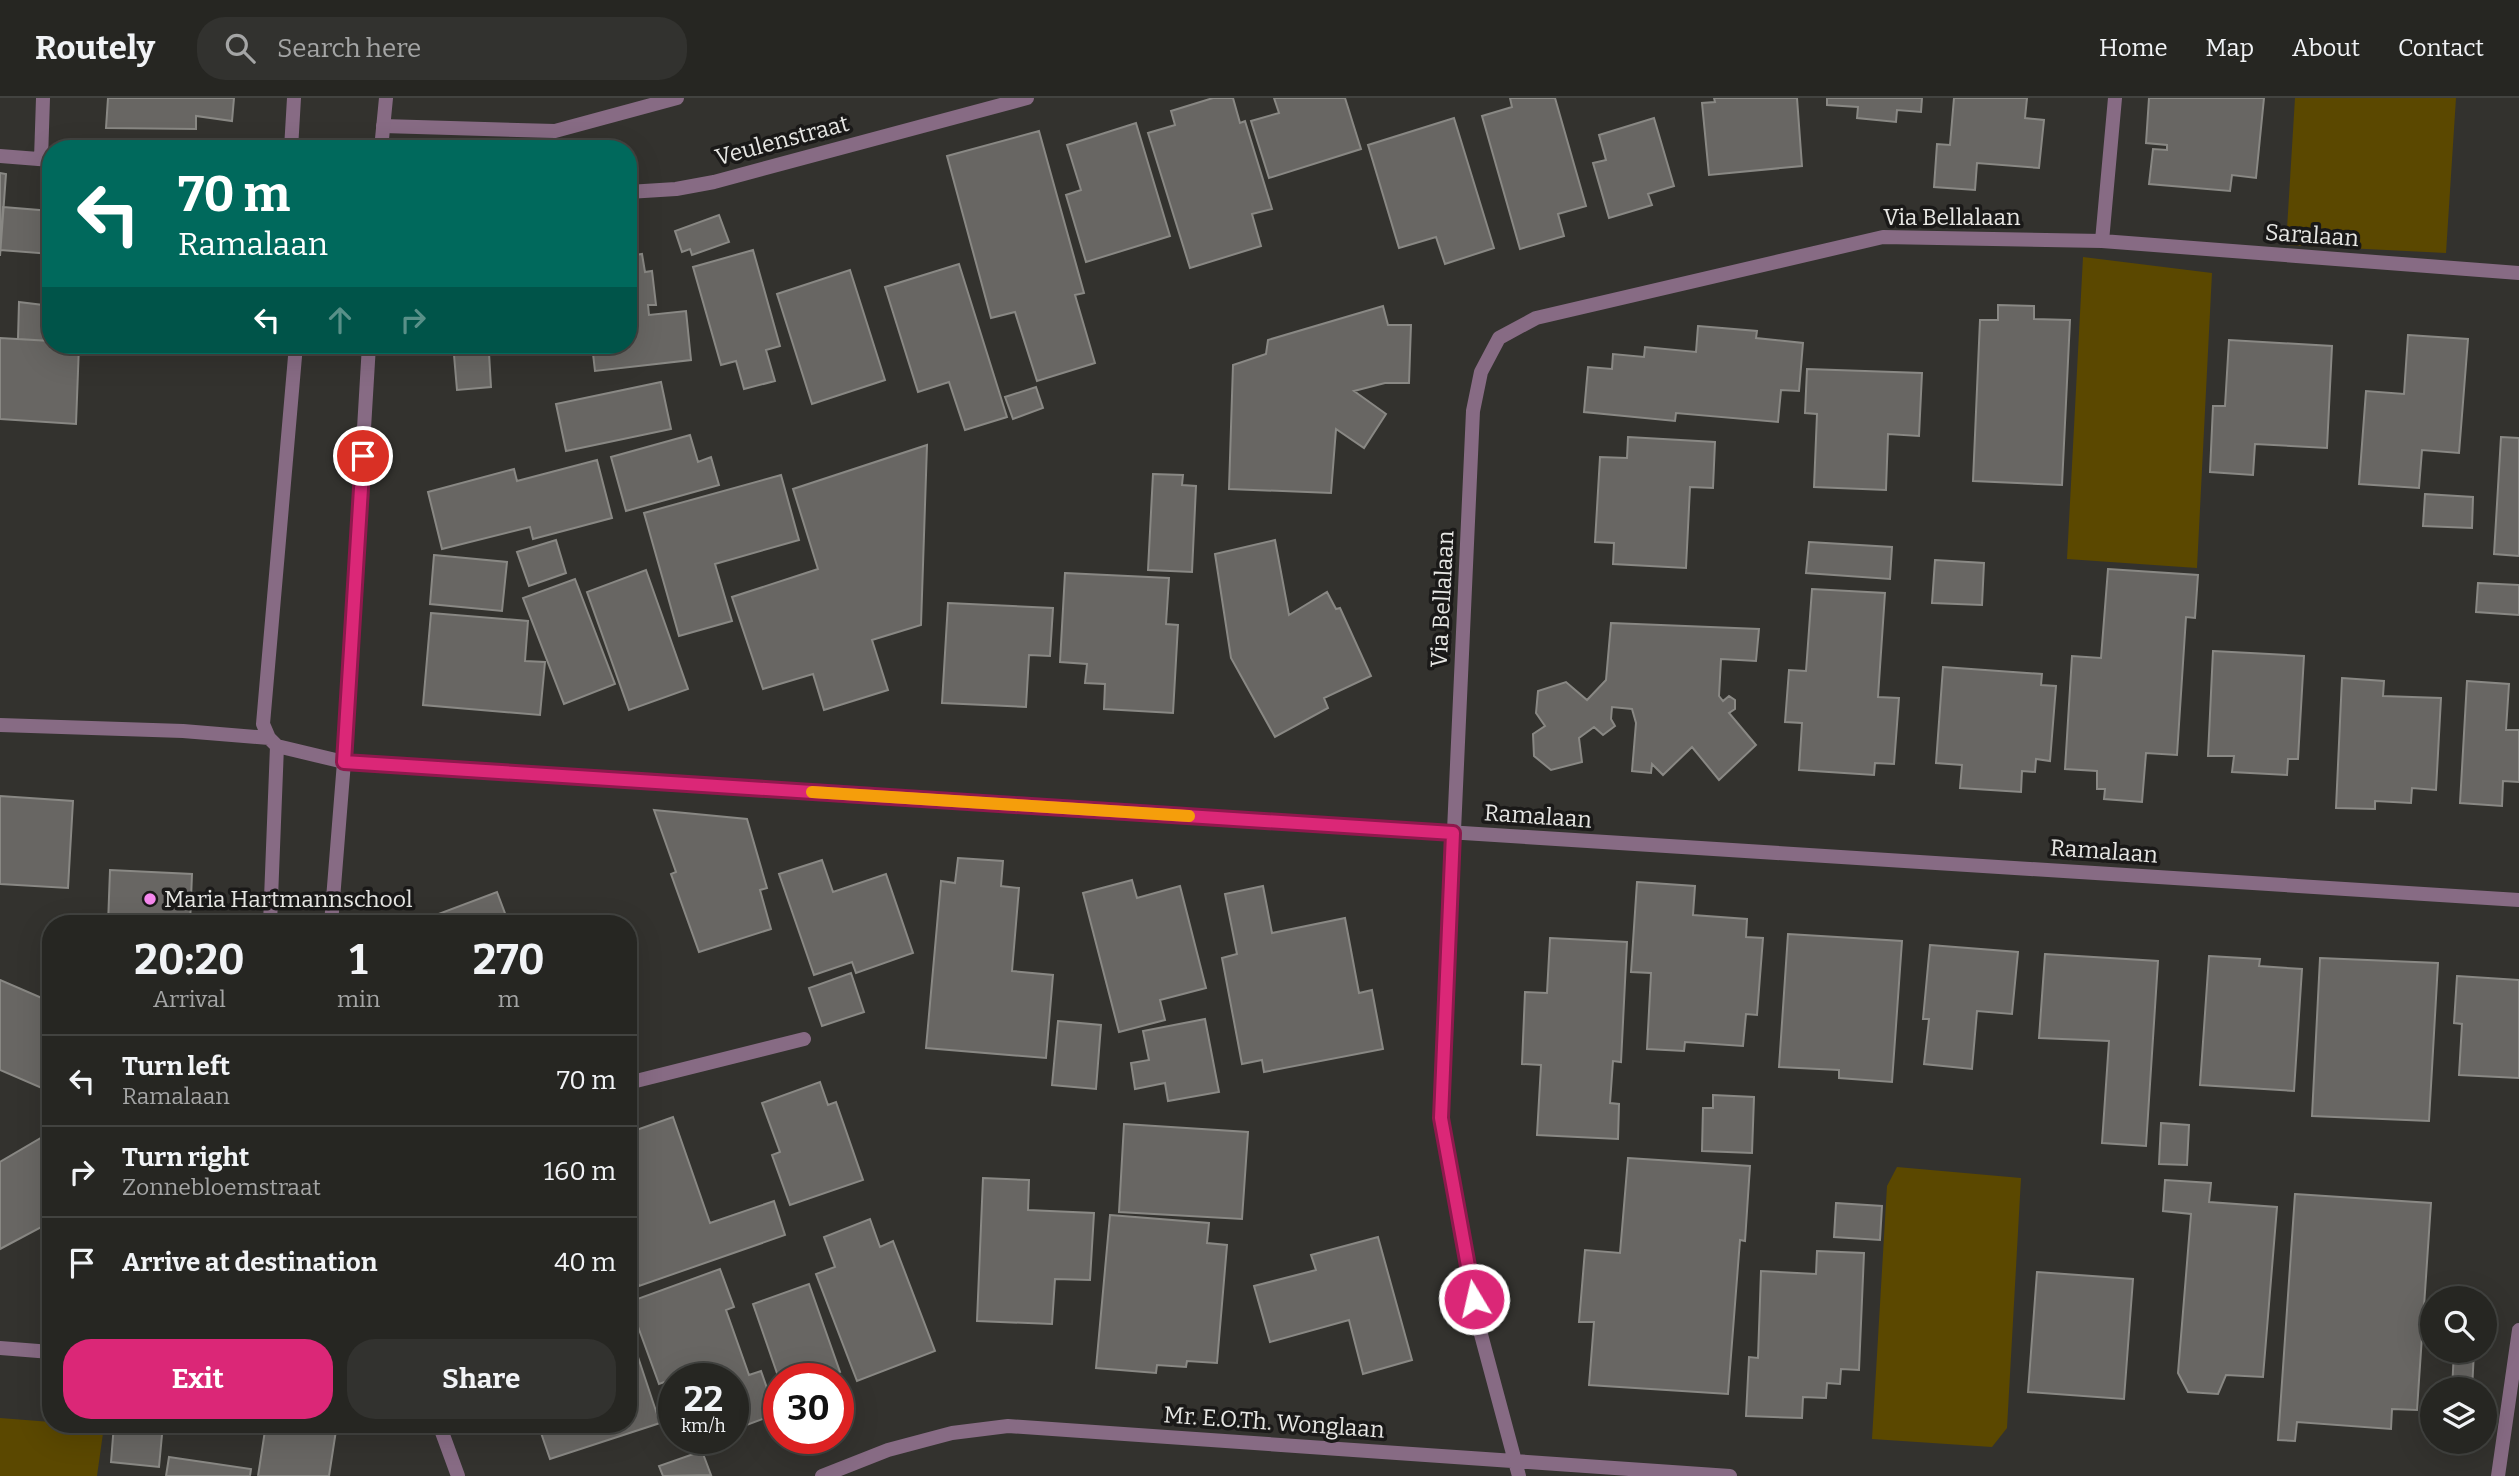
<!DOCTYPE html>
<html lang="en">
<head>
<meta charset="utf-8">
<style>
	:root { --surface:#262622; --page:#32322f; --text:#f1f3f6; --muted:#a4a5a5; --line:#424340; --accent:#db2777 }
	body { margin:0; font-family:Bitter,serif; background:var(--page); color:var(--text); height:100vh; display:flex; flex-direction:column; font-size:26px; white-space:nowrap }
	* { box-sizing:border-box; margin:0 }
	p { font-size:23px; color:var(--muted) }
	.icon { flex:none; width:38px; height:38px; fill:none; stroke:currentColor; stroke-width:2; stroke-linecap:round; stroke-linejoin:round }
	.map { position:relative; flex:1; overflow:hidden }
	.panel { position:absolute; left:42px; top:817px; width:595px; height:518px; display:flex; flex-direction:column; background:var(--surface); border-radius:28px; box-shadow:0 7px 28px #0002,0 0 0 2px var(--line) }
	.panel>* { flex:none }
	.top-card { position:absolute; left:42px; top:42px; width:595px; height:214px; border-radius:28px; box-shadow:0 7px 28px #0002,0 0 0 2px var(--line); background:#00695c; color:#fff; overflow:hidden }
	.fabs { position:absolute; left:2420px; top:1188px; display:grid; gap:14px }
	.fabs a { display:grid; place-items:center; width:77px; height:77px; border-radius:50%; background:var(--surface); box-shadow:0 7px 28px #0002,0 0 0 2px var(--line); font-size:35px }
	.speed { position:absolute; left:658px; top:1265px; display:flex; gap:14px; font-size:35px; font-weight:700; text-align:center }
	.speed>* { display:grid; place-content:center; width:91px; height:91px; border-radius:50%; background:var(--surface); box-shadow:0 7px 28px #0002,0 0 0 2px var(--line); line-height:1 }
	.speed small { font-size:18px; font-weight:400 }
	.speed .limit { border:10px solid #d22; background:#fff; color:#111 }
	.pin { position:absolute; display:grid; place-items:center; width:60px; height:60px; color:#fff; margin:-30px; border:4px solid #fff; border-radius:50%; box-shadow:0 2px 7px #0007 }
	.me { position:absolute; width:77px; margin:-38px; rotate:351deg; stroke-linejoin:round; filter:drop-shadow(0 0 5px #0008) }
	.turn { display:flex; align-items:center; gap:24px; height:147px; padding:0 21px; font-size:32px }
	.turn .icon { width:91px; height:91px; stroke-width:2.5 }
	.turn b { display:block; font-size:49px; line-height:60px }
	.lanes { display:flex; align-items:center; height:66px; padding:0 21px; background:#0003; justify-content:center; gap:35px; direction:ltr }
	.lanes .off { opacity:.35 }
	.eta { display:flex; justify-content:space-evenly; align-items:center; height:119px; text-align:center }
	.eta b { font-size:42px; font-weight:700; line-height:49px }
	.button { display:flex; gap:14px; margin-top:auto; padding:14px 21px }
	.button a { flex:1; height:80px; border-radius:28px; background:var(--accent); color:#fff; font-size:28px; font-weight:700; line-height:80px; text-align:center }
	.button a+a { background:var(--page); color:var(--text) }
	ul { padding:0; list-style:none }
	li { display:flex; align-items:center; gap:21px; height:91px; padding:0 21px; border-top:2px solid var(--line) }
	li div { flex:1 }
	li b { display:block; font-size:26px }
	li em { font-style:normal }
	header { display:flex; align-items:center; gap:42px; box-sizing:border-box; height:98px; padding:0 35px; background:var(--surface); border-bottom:2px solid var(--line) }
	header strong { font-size:33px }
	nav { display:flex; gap:38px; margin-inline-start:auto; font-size:24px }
	.search { width:490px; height:63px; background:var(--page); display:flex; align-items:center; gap:18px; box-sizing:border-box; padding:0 24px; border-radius:28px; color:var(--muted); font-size:26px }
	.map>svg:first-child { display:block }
	.green { fill:#5b4800 }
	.building { fill:#686663; stroke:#898884; stroke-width:2 }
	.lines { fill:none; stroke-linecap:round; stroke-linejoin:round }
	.service { stroke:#876b84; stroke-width:14 }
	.minor { stroke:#876b84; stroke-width:14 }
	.tertiary { stroke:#876b84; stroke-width:14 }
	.route-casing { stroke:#8e194d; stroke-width:18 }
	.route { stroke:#db2777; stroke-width:12 }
	.slow { stroke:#f59e0b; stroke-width:12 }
	.poi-dot { fill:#f689ee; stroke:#1a1918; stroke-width:2.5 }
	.labels { text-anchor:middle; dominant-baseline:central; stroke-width:7; stroke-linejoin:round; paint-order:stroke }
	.street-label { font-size:23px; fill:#e7e7e4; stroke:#1a1918 }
	.poi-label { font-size:23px; fill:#e7e7e4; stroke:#1a1918; text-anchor:start }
</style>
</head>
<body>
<header>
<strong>Routely</strong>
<div class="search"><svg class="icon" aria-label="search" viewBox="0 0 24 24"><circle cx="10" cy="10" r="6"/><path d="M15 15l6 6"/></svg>Search here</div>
<nav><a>Home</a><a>Map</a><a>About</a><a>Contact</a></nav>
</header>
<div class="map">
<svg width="2519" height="1378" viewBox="0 0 2519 1378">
	<rect width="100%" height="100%" fill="#33322e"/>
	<path class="green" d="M2295 0H2456L2446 155 2286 147Z
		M2083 159 2212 175 2197 470 2067 461Z
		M1897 1069 2021 1080 2007 1330 1992 1349 1872 1341 1887 1088Z
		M0 1320 51 1324V1326L104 1328 97 1378H0Z"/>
	<path class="building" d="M108 0H234L232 23 196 18V31L106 30Z
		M1213 0H1233L1240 25 1245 23 1272 111 1252 116 1261 148 1190 170 1148 35 1175 27 1171 13Z
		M1274 0H1345L1361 51 1269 80 1251 23 1279 15Z
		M1510 0H1555L1586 108 1558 116 1564 138 1520 151 1482 18 1512 9Z
		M1714 0H1797L1802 68 1709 77 1702 5 1715 4Z
		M1827 0H1922L1921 14 1897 12 1896 24 1857 20 1858 9 1827 7Z
		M1954 0H2027L2025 20 2044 22 2039 70 1977 65 1975 92 1934 89 1937 46 1950 47Z
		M2149 0H2264L2256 80 2232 77 2230 93 2149 86 2153 51 2167 52V47L2146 45Z
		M1454 20 1494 150 1445 166 1436 139 1399 150 1368 47Z
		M1654 20 1674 88 1648 96 1652 107 1609 120 1593 65 1606 62 1599 37Z
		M1136 25 1170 138 1086 164 1066 97 1081 92 1067 47Z
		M1039 33 1084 195 1075 197 1095 265 1037 283 1015 214 991 220 947 58Z
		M0 75 6 76 0 158Z
		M3 109 51 113V156L0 152Z
		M719 117 729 144 692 157 690 151 682 154 675 133Z
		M753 152 780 248 766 252 775 283 744 291 736 263 721 267 693 169Z
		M642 156 645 174 652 173 656 207H648L649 217 686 213 691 262 595 273 592 247H628V158Z
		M959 166 1007 319 965 332 949 284 918 294 885 189Z
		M850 172 885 282 812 306 777 196Z
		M19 204 51 208V243L18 241Z
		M1998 207 2034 208V221L2070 222 2062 387 1973 383 1980 222H1998Z
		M1383 208 1388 227H1411L1409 285H1385L1354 293 1386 316 1364 350 1336 331 1331 395 1229 391 1233 267 1266 256 1268 242Z
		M1698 228 1757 233 1756 240 1803 245 1799 293 1781 292 1778 324 1676 315 1675 323 1584 314 1588 269 1612 271 1613 256 1644 259 1645 249 1696 254Z
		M2408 237 2468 241 2459 355 2422 352 2419 390 2359 386 2366 293 2404 296Z
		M0 240 51 243V247H79L76 326 0 321Z
		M2229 242 2332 248 2327 350 2255 346 2253 377 2210 374 2213 308H2225Z
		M489 255 491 289 457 292 454 257Z
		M1807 271 1922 275 1919 338 1888 336 1886 392 1814 389 1817 316 1805 315Z
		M661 284 671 331 566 353 556 306Z
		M1036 289 1043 310 1013 321 1005 299Z
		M690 337 698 364 711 359 719 387 626 413 611 359Z
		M1628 339 1715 344 1713 390 1690 389 1686 470 1613 466 1614 445 1595 444 1600 359 1627 360Z
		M2501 339 2519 340V458L2494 456Z
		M927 347 921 527 872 542 888 592 824 612 813 576 763 591 732 499 818 471 793 391Z
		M597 362 612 420 533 441 530 429 442 451 428 394 514 371 517 383Z
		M1153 376 1183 377 1182 387 1196 388 1192 474 1148 472Z
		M781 377 799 442 715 466 732 523 679 538 644 415Z
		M2425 396 2473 399 2472 430 2423 428Z
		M556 442 566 475 529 488 517 454Z
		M1275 442 1289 517 1327 494 1336 511 1340 510 1371 578 1324 600 1328 610 1275 639 1231 560 1215 456Z
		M1809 444 1892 449 1890 481 1806 475Z
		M434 457 507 464 502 513 430 506Z
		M1935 462 1984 465 1982 507 1932 505Z
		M2108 471 2198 477 2195 520 2186 519 2177 657 2146 655 2142 704 2104 701 2105 691H2097V673L2065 671 2072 558 2101 560Z
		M646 472 688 591 629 612 587 494Z
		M1065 475 1169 480 1166 526 1178 527 1173 615 1104 611 1105 586 1085 585 1087 566 1060 564Z
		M575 481 615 586 564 606 523 500Z
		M2478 485 2519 487V517L2476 514Z
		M1812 491 1885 495 1878 599 1899 600 1894 666 1875 665 1874 677 1799 672 1802 625 1785 624 1789 572 1806 573Z
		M948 505 1053 510 1050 558 1029 557 1026 609 942 605Z
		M431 515 528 523 525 563 545 564 540 617 423 607Z
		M1611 525 1759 531 1756 563 1721 561 1719 598 1723 603 1729 598 1735 602V611L1729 615 1756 647 1719 682 1692 649 1663 677 1652 666 1651 675 1632 673 1636 625 1632 611 1612 609 1611 621 1615 628 1603 637 1594 629 1579 640 1582 664 1551 672 1534 658 1533 636 1545 628 1536 615 1538 593 1566 584 1587 602 1606 582Z
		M2213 553 2304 558 2298 661H2288L2287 677 2232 674 2234 658H2208Z
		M1943 569 2042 576 2041 587 2056 588 2050 663 2036 661 2035 674 2022 673 2021 694 1960 690 1962 667 1936 665Z
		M2342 580 2384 583 2383 598 2441 600 2436 692 2412 690 2411 705 2375 703V711L2336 710Z
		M2467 583 2509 586 2506 632H2519V684L2503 683 2502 708 2460 705Z
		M0 698 73 703 68 790 0 786Z
		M654 712 747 721 767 790 760 792 771 831 699 854 671 776 676 774Z
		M958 760 1003 763 1001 788 1019 790 1012 873 1053 877 1046 960 926 950 941 783 955 785Z
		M822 762 833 794 886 776 913 855 856 875 852 864 814 877 779 776Z
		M110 772 192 776 190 826H108Z
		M1132 782 1137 800 1180 788 1206 890 1160 902 1165 922 1119 934 1083 795Z
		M1637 784 1695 788 1693 817 1747 821 1746 839 1763 840 1757 917 1746 916 1743 948 1685 944 1684 953 1647 951 1651 875 1631 874Z
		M1263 788 1272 835 1345 820 1359 895 1372 892 1383 951 1264 974 1262 962 1242 966 1222 860 1237 856 1225 796Z
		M497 794 509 826H436L433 818Z
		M587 819 589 826H568Z
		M1788 836 1902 843 1892 984 1839 980V972L1779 969Z
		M1550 840 1627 844 1621 964 1613 963 1610 1005 1619 1006 1618 1041 1537 1037 1541 967 1522 966 1525 894 1547 895Z
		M1930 847 2018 854 2012 916 1977 913 1972 971 1924 966 1929 921H1923Z
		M2045 856 2158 863 2146 1048 2102 1045 2109 943 2039 940Z
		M2209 858 2260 861 2259 868 2302 871 2294 993 2200 987Z
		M2320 860 2438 865 2429 1023 2312 1018Z
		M851 875 864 914 822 928 809 890Z
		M2457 878 2519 882V980L2459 977 2462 926 2454 925Z
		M0 882 51 904V994L0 972Z
		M1205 921 1219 994 1168 1003 1165 985 1135 991 1131 965 1149 962 1143 933Z
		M1058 923 1101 927 1096 991 1052 987Z
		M820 984 828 1007 836 1004 863 1082 790 1107 772 1057 780 1054 762 1005Z
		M1713 997 1754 999 1752 1055 1702 1053 1703 1010H1713Z
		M673 1019 710 1125 774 1103 785 1137 639 1188 628 1158V1125L637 1122 628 1096V1035Z
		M2161 1025 2189 1027 2187 1067 2159 1066Z
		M1124 1026 1248 1034 1242 1121 1119 1114Z
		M51 1034V1124L0 1151V1064Z
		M1628 1060 1750 1068 1745 1143 1740 1142 1728 1296 1589 1287 1594 1224H1579L1585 1152 1620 1155Z
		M983 1080 1029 1082 1028 1112 1094 1115 1090 1182 1055 1181 1052 1226 977 1223Z
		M2165 1082 2211 1085 2209 1104 2277 1109 2263 1279 2226 1277 2218 1296 2188 1294 2178 1275 2191 1116 2163 1113Z
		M2295 1096 2431 1105 2417 1312 2392 1311 2391 1331 2297 1324 2295 1343 2278 1342Z
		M1836 1105 1882 1108 1880 1142 1834 1139Z
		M1110 1117 1209 1125 1207 1145 1227 1147 1217 1265 1187 1263 1186 1269 1157 1267 1156 1275 1096 1270Z
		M870 1121 880 1149 893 1143 935 1253 857 1283 816 1176 835 1169 824 1139Z
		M1378 1139 1412 1262 1363 1276 1349 1222 1270 1244 1254 1188 1316 1172 1311 1157Z
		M1817 1153 1864 1155 1859 1272 1841 1271 1840 1286 1827 1285 1826 1300 1803 1299 1802 1320 1746 1318 1749 1259 1758 1260 1761 1173 1816 1176Z
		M720 1171 734 1209 726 1212 749 1277 761 1273 776 1316 733 1332V1281H682L681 1278 659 1286 629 1204Z
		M2037 1174 2133 1181 2124 1301 2028 1294Z
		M809 1186 840 1274 821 1281H800L799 1279 779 1281 753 1206Z
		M2458 1197 2478 1198 2477 1200H2458Z
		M633 1244 660 1325 550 1361 538 1326H628V1245Z
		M2454 1253H2474L2472 1292H2452Z
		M114 1326H163L159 1369 111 1364Z
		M266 1326H337L329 1378H258Z
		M702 1353 711 1377 663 1378 659 1368Z
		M169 1359 251 1371 250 1378H166Z"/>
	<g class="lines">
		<path class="service" d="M383 28 555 33 677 0
			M291 51 294 0
			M0 58 51 62
			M41 61 43 0
			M296 247 263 626 269 640 277 648 344 664
			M0 627 183 633 269 640
			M270 826 277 648
			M2498 1378 2519 1232"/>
		<path class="minor" d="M628 94 676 91 714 84 1027 0
			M2102 143 2115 0
			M344 664 2519 802
			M628 985 804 941
			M0 1250 51 1254
			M822 1378 888 1352 952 1335 1008 1328 1730 1378
			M1519 1378 1479 1229 1441 1020 1473 313 1481 274 1499 240 1536 220 1883 139 2102 143 2519 175"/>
		<path class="tertiary" d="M381 51 386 0
			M331 826 344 664 369 247
			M439 1326 458 1378"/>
	</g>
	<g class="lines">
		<g class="route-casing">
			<path id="route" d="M363 358 344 664 1453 735 1441 1020 1474 1201"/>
		</g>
		<use href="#route" class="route"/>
		<path class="slow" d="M812 694 1189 718"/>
	</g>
	<circle class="poi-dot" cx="150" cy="801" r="7"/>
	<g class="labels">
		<g class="street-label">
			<text transform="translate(782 42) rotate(-15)">Veulenstraat</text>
			<text x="1952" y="119">Via Bellalaan</text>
			<text transform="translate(2312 137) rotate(4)">Saralaan</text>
			<text transform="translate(1442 501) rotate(-87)">Via Bellalaan</text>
			<text transform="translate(1538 718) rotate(4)">Ramalaan</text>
			<text transform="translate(2104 753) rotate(4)">Ramalaan</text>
			<text transform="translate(1274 1324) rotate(4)">Mr. E.O.Th. Wonglaan</text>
		</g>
		<g class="poi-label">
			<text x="164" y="801">Maria Hartmannschool</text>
		</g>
	</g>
</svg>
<div class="fabs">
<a><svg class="icon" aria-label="search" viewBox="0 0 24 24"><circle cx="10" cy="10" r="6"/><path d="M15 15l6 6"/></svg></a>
<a><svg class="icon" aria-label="layers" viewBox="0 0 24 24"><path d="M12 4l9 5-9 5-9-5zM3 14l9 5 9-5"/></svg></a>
</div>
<div class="speed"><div>22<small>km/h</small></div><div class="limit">30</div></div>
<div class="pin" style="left:363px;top:358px;background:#d93025"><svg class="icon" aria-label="arrive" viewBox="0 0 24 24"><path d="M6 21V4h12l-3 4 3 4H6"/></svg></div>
<svg class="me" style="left:1474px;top:1201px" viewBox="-20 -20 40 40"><circle r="17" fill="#db2777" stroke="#fff" stroke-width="3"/><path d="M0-11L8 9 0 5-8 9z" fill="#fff"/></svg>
<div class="top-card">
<div class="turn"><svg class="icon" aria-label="left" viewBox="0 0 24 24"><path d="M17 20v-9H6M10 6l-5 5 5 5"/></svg><div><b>70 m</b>Ramalaan</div></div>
<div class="lanes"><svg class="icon" aria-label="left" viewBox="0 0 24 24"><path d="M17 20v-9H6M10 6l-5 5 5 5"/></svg><svg class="icon off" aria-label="ahead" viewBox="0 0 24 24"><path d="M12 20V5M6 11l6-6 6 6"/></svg><svg class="icon off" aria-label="right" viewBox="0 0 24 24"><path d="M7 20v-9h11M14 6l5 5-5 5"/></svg></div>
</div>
<section class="panel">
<div class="eta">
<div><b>20:20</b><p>Arrival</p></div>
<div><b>1</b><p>min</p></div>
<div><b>270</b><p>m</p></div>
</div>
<ul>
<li><svg class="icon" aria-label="left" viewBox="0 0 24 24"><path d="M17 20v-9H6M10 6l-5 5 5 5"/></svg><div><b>Turn left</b><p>Ramalaan</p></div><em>70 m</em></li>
<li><svg class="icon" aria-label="right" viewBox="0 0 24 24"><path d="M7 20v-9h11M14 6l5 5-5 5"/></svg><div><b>Turn right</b><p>Zonnebloemstraat</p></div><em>160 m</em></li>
<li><svg class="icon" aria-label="arrive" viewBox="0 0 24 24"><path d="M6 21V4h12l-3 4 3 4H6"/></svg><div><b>Arrive at destination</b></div><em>40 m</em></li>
</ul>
<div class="button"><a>Exit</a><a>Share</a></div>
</section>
</div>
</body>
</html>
